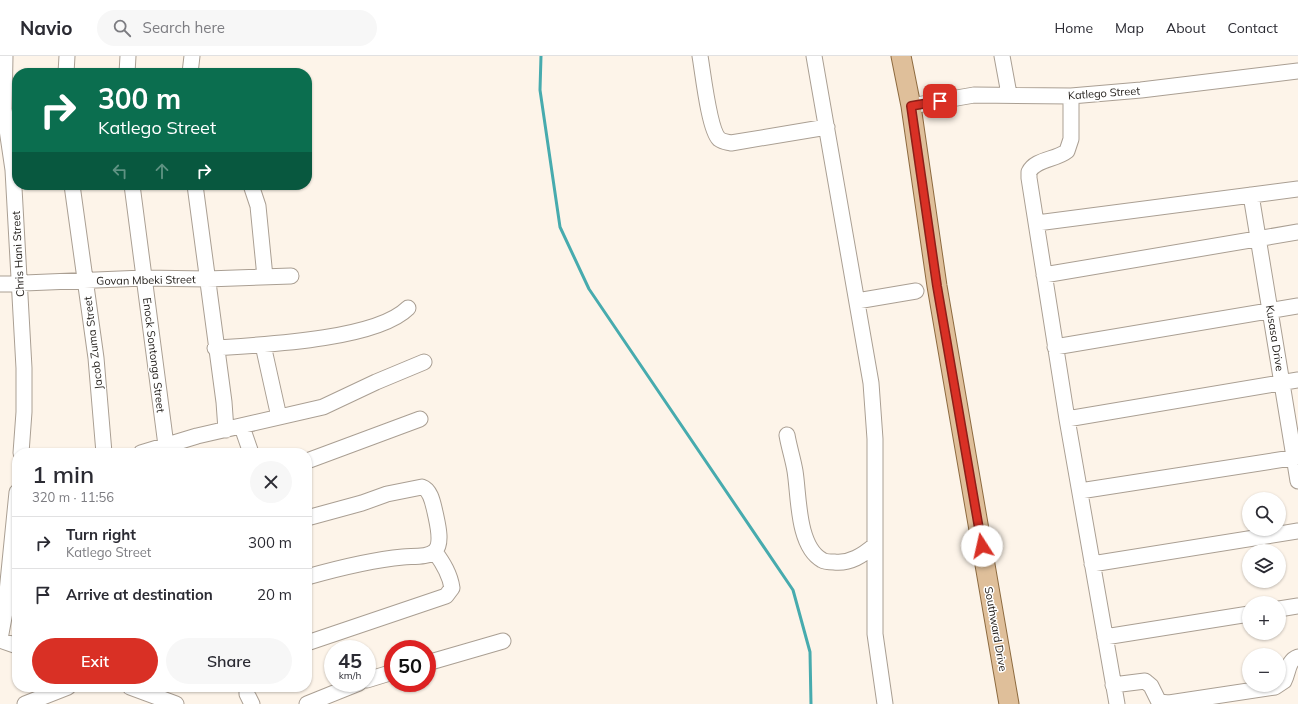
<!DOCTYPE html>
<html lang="en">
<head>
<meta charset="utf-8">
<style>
	:root { --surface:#fff; --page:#f7f7f7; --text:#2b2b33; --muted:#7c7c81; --line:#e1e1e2; --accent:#d93025 }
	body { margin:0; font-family:Mulish,sans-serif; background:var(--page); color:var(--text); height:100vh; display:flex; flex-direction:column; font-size:15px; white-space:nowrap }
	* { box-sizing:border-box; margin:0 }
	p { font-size:13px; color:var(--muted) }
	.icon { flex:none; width:22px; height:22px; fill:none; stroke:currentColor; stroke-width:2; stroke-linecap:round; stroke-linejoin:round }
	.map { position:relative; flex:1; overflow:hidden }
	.panel { position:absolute; left:12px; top:392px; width:300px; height:244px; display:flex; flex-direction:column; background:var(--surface); border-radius:16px; box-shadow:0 1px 3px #0004 }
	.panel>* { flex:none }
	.hud { position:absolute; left:12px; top:12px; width:300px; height:122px; border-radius:16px; box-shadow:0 1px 3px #0004; background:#0b6e4f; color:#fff; overflow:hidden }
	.fabs { position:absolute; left:1242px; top:436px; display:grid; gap:8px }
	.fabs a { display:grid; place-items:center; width:44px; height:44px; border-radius:50%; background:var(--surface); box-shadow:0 1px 3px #0004; font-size:20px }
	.speed { position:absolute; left:324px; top:584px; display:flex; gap:8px; font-size:20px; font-weight:700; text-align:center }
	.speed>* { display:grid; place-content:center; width:52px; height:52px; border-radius:50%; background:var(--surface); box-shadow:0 1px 3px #0004; line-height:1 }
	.speed small { font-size:10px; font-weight:400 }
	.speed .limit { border:6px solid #d22; background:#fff; color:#111 }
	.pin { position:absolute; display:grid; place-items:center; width:34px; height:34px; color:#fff; margin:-17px; border-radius:8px; box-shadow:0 2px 6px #0006 }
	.me { position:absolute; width:44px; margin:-22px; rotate:350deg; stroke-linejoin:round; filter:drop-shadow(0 0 3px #0008) }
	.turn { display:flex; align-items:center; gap:14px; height:84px; padding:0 20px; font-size:18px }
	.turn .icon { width:52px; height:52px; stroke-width:2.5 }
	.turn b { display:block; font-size:28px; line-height:34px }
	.lanes { display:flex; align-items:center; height:38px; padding:0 20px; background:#0003; justify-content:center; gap:20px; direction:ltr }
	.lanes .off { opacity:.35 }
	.round { display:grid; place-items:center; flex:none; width:42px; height:42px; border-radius:21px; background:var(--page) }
	.overview { display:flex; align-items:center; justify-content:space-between; height:68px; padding:0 20px }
	h1 { font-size:24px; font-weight:600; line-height:30px }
	.action { display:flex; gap:8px; margin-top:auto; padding:8px 20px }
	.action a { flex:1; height:46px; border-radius:24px; background:var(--accent); color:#fff; font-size:16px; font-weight:600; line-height:46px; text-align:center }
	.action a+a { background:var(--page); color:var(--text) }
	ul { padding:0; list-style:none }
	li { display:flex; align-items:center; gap:12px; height:52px; padding:0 20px; border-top:1px solid var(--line) }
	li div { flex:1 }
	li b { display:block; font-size:15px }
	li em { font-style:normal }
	header { display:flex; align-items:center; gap:24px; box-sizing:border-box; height:56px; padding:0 20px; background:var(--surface); border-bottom:1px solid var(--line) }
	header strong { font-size:19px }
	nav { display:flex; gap:22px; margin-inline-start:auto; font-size:14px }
	.search { width:280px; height:36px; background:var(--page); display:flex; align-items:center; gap:10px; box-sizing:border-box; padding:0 14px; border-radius:22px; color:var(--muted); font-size:15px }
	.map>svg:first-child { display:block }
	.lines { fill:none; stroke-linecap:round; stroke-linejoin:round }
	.stream { stroke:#47abae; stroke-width:3 }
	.minor-casing { stroke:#aa9f93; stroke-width:17 }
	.major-casing { stroke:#8d6a3f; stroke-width:21 }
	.minor { stroke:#fff; stroke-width:15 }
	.major { stroke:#dfbf9a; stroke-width:19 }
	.route-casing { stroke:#8d1f18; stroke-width:10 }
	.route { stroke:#d93025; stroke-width:7 }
	.labels { text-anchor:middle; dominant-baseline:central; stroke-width:3; stroke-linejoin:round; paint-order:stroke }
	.street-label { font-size:11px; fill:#1d1915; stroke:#fff }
</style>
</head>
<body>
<header>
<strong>Navio</strong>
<div class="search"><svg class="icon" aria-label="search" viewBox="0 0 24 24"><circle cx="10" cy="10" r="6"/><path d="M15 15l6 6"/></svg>Search here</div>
<nav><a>Home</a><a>Map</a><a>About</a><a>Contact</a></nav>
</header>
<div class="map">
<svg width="1298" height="648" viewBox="0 0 1298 648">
	<rect width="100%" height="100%" fill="#fdf4e9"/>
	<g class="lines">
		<path class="stream" d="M541 0 540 34 560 171 589 233 793 534 810 596 811 648"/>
		<g class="minor-casing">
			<path id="minor" d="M5 0 4 53 13 114 24 312V356L21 397
				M700 0C703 17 709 73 719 83 723 86 727 86 731 87L827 71
				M814 0 871 327 875 383V578L885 648
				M1002 0 1009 38
				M66 17 67 0
				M127 17 128 0
				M190 17 192 0
				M1071 40V83L1067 95C1056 104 1035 103 1029 116V122L1067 363 1117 648
				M911 50 974 39 1071 40 1141 34 1298 15
				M72 129 96 302 104 397
				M132 129 167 397
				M195 129 224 346 226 374
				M251 129 258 150 265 221
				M1251 139 1298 425
				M1037 167 1298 133
				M1044 219 1298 176
				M0 228 144 222 207 223 291 220
				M857 245 916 235
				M263 289 279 361
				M1055 291 1298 250
				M215 292C261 289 376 284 408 252
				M1067 363 1298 324
				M242 371 251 397
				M787 379C789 391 793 403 795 415 799 439 797 490 822 504 825 506 830 506 834 506 850 508 863 499 875 489
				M141 397 197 380 323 351 376 326 424 306
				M307 405 420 363
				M1080 435 1298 401
				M307 462 362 447 387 438 422 431C431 434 433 448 435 456 437 466 443 487 435 495 428 502 412 500 403 501 370 504 339 512 307 521
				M1092 508 1298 475
				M1279 553 1298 550
				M1105 581 1249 558
				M0 583 5 556 17 436
				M0 584 17 590
				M307 587 446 540 452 532C450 518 443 507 435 496
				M427 607 503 585
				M367 624 393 616
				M1113 629 1145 625 1151 630 1159 646 1169 647 1275 631 1284 625C1289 616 1287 605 1298 601
				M130 631 176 648
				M247 631V638L252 648
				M25 648 68 631
				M307 648 359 627"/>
		</g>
		<g class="major-casing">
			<path id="major" d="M901 0 911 50 937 230 1009 648"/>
		</g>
		<use href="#minor" class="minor"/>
		<use href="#major" class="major"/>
	</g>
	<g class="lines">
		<g class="route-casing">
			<path id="route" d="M940 45 911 50 937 230 982 490"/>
		</g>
		<use href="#route" class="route"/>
	</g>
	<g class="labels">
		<g class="street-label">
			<text transform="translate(1104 37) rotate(-4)">Katlego Street</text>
			<text transform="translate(18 198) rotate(-93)">Chris Hani Street</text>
			<text transform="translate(146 224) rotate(-1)">Govan Mbeki Street</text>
			<text transform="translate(1275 282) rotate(81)">Kusasa Drive</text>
			<text transform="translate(93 287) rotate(-97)">Jacob Zuma Street</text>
			<text transform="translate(154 299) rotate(83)">Enock Sontonga Street</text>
			<text transform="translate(996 573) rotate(80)">Southward Drive</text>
		</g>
	</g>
</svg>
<div class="fabs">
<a><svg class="icon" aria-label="search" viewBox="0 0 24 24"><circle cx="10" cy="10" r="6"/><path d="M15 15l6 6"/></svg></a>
<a><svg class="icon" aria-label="layers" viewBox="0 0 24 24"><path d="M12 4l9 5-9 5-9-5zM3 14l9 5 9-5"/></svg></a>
<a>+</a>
<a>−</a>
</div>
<div class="speed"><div>45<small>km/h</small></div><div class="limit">50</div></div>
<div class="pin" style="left:940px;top:45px;background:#d93025"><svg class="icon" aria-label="arrive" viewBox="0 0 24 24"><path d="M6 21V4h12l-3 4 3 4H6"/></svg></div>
<svg class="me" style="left:982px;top:490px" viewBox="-20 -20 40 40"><circle r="19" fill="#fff"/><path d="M0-13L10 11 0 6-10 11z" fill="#d93025"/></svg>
<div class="hud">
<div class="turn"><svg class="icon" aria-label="right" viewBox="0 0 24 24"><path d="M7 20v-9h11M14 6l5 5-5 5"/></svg><div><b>300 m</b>Katlego Street</div></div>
<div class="lanes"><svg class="icon off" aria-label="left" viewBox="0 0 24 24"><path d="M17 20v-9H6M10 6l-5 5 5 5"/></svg><svg class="icon off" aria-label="ahead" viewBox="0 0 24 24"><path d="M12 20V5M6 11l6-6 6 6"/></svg><svg class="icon" aria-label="right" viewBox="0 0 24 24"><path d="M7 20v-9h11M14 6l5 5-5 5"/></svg></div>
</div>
<section class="panel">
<div class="overview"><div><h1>1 min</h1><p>320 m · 11:56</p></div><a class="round"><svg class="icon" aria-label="close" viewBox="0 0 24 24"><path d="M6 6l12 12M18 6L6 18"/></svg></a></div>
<ul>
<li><svg class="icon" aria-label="right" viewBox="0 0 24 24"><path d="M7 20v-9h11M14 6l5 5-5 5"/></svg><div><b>Turn right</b><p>Katlego Street</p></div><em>300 m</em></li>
<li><svg class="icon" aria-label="arrive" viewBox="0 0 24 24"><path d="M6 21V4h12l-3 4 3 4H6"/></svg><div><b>Arrive at destination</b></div><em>20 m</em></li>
</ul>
<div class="action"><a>Exit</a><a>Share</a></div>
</section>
</div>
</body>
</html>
